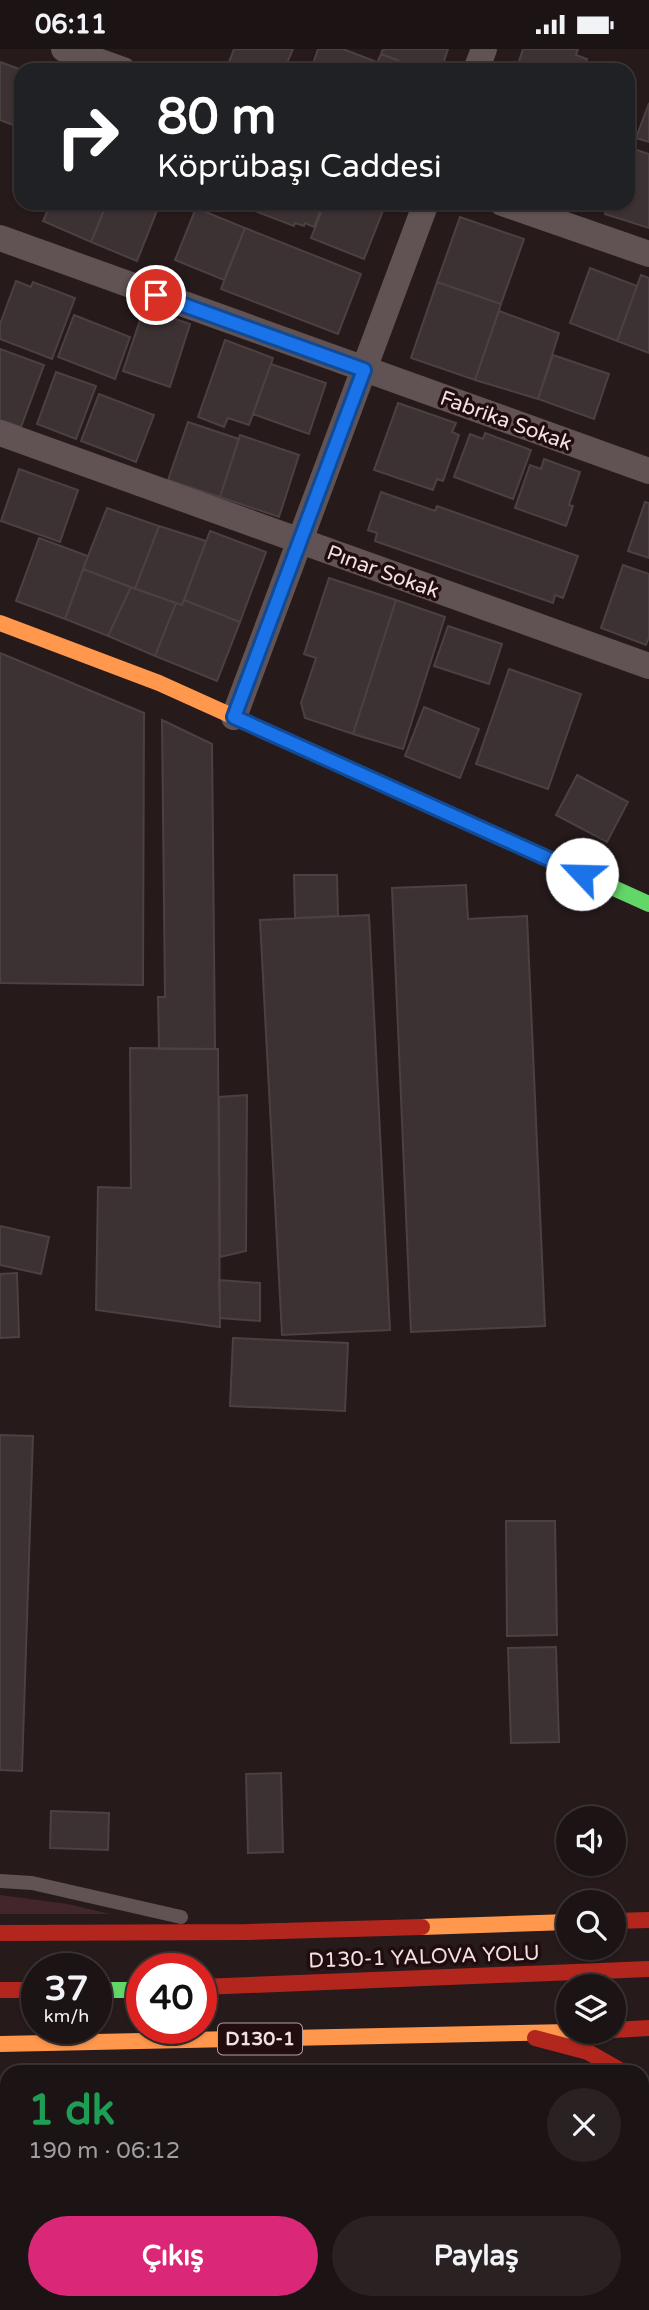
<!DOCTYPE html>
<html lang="tr">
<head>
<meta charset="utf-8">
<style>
	:root { --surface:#1c1414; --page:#292122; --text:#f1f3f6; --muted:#a09ea0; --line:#3a3334; --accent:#db2777 }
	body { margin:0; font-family:"Varela Round",sans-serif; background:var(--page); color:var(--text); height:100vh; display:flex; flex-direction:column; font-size:26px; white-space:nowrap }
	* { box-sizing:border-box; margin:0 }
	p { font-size:23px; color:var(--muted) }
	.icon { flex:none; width:38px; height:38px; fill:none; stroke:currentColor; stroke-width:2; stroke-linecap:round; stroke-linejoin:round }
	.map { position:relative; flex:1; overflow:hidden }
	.drawer { position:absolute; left:0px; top:2016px; width:649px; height:245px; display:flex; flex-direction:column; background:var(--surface); border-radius:21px 21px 0 0; box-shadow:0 2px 5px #0004,0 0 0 2px var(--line) }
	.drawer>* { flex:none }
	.banner { position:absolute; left:14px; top:14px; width:621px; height:147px; border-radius:21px; box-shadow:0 2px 5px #0004,0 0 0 2px var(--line); background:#202124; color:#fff; overflow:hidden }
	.fabs { position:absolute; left:556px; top:1757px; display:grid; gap:14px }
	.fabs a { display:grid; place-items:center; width:70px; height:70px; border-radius:50%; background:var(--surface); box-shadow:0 2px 5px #0004,0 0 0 2px var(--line); font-size:35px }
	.speed { position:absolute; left:21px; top:1904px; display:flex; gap:14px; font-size:35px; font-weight:700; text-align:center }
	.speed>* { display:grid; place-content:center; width:91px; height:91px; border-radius:50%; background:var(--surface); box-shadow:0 2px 5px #0004,0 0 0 2px var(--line); line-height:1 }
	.speed small { font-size:18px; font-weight:400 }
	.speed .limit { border:10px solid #d22; background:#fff; color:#111 }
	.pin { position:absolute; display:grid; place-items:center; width:60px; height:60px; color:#fff; margin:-30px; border:4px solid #fff; border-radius:50%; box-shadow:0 2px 7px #0007 }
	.me { position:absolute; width:77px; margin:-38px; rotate:294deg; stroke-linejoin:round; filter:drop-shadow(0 0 5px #0008) }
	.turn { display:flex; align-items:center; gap:24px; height:147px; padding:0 28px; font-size:32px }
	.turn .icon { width:91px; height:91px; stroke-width:2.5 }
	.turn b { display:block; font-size:49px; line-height:60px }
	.round { display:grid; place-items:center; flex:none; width:74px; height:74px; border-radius:37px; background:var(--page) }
	.summary { display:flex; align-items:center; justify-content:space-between; height:119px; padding:0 28px }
	h1 { font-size:42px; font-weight:700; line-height:52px; color:#1e9e55 }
	.cta { display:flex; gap:14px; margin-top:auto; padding:14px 28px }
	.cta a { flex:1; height:80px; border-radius:42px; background:var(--accent); color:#fff; font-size:28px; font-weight:700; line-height:80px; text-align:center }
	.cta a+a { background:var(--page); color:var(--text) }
	.status { display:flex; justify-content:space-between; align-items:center; height:49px; padding:0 35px; background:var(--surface); direction:ltr }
	.status svg { height:19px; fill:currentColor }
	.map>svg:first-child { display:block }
	.green { fill:#422629 }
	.building { fill:#3d3233; stroke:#4c4142; stroke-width:2 }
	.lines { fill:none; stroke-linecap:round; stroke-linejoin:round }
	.lane { stroke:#615253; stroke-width:14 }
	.street { stroke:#615253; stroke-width:26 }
	.fast { stroke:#63d668; stroke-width:16 }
	.slow { stroke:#ff974d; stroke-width:16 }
	.jam { stroke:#b3261e; stroke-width:16 }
	.route-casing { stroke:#114b97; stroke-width:18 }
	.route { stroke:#1a73e8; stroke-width:12 }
	.labels { text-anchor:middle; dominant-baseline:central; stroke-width:7; stroke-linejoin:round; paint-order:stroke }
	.shield { fill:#210c0e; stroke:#b3a1a2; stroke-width:2 }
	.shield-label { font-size:19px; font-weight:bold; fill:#f2e1e2 }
	.street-label { font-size:21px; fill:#f2e1e2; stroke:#210c0e }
</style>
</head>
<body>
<div class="status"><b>06:11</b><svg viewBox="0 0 49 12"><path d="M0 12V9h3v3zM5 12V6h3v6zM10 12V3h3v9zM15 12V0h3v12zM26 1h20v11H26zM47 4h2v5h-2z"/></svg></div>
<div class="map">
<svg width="649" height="2261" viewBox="0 0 649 2261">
	<rect width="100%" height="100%" fill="#261a1b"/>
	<path class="green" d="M0 1846 68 1855 110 1865H0Z
		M642 2078 649 2087V2206L642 2208Z"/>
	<path class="building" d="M234 0H293L284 21H226Z
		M318 0H343L377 13 374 21H311Z
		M383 0H448L441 21H423L381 5Z
		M523 0H578L576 6 587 10 583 21H516Z
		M381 5 423 21H374Z
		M0 13 22 21 21 79 0 71Z
		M649 54V93L636 89Z
		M628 98 649 105V179L605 165 608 154H628Z
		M51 154H107L91 193 43 172Z
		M107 154H160L137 212 91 193Z
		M255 154H323L314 178 305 174 304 177 295 174 294 177 252 161Z
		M325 154H386L364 210 311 189Z
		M196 159 245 179 224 231 175 211Z
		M460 168 524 190 501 255 437 233Z
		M245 179 361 225 338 285 221 240Z
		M590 219 637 237 617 292 570 274Z
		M641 226 649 229V304L617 292Z
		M16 232 31 238 33 233 75 249 52 310 0 290V275Z
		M437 233 501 255 475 331 411 309Z
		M144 259 190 275 170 338 123 322Z
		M499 262 559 284 538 350 475 331Z
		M74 266 130 288 115 330 58 308Z
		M225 291 273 309 249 376 228 369 224 378 198 368Z
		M0 300 44 316 21 378 0 371Z
		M553 306 609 325 594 370 538 350Z
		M271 315 326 334 309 385 253 365Z
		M56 323 96 337 76 390 37 375Z
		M99 345 154 366 136 413 81 392Z
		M398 354 456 374 452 383 459 386 443 432 437 430 433 441 374 421Z
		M188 373 239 390 220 448 168 431Z
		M485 384 531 401 513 450 454 428 470 385 483 390Z
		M240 386 299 406 279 468 220 448Z
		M544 410 580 423 569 456 573 457 566 477 515 459 530 416 541 420Z
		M19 420 78 441 60 493 1 472Z
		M381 443 435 462 437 457 578 507 563 549 555 546 553 554 375 492 377 484 368 481Z
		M645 453 649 454V509L628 502Z
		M107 459 159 477 135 540 83 520Z
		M159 477 206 492 182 556 135 540Z
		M210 482 266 503 240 573 184 551Z
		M39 489 88 507 65 570 16 552Z
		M623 516 649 525V588L646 596 601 579Z
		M83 520 131 538 108 587 65 570Z
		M329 529 396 551 353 685 305 669 301 654 316 609 304 605Z
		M131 538 176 554 155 607 108 587Z
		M184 551 240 573 217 632 155 607 176 554 182 556Z
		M396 551 445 568 403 700 353 685Z
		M448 577 502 595 489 635 434 617Z
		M0 604 144 664 143 936 0 934Z
		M509 620 581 645 548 740 476 715Z
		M424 658 479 680 460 729 405 707Z
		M162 671 212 695 215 1000H159L158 948H165Z
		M577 726 628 753 607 793 556 766Z
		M294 826H337L338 867 295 869Z
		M466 836 468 870 527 867 545 1277 411 1283 392 839Z
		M369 866 390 1281 282 1286 260 871Z
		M130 999 218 1000 220 1278 96 1261 98 1138 131 1139Z
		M247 1046 246 1202 220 1208 219 1048Z
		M0 1177 49 1188 41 1225 0 1216Z
		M17 1224 19 1288 0 1289V1225Z
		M219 1231 260 1234V1272L220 1269Z
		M233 1289 348 1294 345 1362 230 1357Z
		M0 1386 33 1387 22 1722 0 1721Z
		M506 1472H555L557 1586 507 1587Z
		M556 1598 559 1693 511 1694 508 1599Z
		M281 1724 283 1803 248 1804 246 1725Z
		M51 1762 109 1764 108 1801 50 1799Z
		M0 2130H7V2254H71V2261H0Z
		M71 2254H147V2261H71Z
		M147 2254H224V2261H147Z
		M224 2254H435L436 2261H224Z
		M435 2254H526L529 2261H436Z"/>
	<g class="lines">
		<path class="lane" d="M0 1832 32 1834 181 1868"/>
		<path class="street" d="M64 0 123 21
			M476 21 484 0
			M502 154 649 205
			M0 189 649 422
			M0 384 649 617
			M234 668 426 154
			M571 2254 573 2261"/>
		<path class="fast" d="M483 780 649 855
			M96 1941H142
			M0 2054 7 2053"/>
		<path class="slow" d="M0 574 159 634 483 780
			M422 1878 569 1873
			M0 1995 569 1983
			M642 2042 649 2050"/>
		<path class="jam" d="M614 1872 649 1871
			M0 1884 247 1883 422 1878
			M201 1938 649 1920
			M0 1941H37
			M614 1981 649 1979
			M535 1989 588 2003 623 2023
			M642 2236H649"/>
	</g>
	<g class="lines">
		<g class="route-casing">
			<path id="route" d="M156 246 364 321 234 668 582 825"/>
		</g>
		<use href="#route" class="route"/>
	</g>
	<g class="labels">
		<rect class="shield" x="218" y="1974.5" width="84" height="31" rx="5"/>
		<g class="shield-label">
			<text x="260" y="1990">D130-1</text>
		</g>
		<g class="street-label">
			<text transform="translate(506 372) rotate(20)">Fabrika Sokak</text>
			<text transform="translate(383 523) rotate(20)">Pınar Sokak</text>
			<text transform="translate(424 1908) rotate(-2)">D130-1 YALOVA YOLU</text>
		</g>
	</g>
</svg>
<div class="fabs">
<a><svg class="icon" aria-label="sound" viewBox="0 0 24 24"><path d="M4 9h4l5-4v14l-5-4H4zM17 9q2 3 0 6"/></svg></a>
<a><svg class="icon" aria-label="search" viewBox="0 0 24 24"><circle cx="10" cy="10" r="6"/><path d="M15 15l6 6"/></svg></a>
<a><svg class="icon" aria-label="layers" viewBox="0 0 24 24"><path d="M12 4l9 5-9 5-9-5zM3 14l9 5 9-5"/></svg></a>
</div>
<div class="speed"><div>37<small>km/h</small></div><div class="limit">40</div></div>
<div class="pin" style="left:156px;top:246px;background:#d93025"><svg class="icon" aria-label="arrive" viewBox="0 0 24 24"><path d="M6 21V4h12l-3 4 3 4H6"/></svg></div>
<svg class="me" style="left:582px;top:825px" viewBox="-20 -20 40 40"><circle r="19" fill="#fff"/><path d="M0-13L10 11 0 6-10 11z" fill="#1a73e8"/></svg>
<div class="banner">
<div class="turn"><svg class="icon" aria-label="right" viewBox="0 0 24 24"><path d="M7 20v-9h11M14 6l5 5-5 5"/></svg><div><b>80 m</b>Köprübaşı Caddesi</div></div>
</div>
<section class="drawer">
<div class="summary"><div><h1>1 dk</h1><p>190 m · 06:12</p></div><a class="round"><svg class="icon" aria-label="close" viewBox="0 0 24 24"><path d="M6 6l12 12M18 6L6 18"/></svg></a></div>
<div class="cta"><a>Çıkış</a><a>Paylaş</a></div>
</section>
</div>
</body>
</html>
